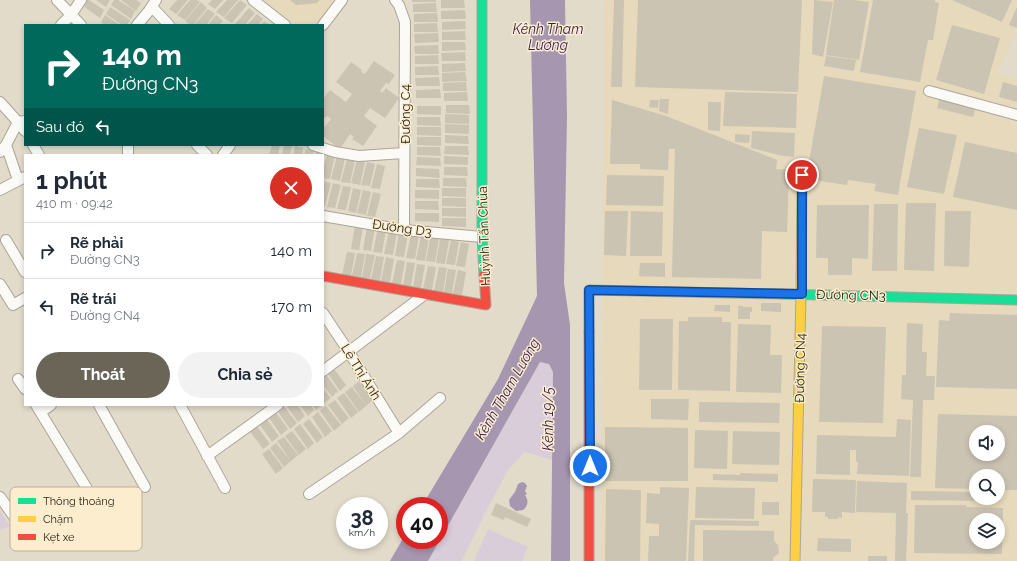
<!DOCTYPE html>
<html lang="vi">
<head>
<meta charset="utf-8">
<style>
	:root { --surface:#fff; --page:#f2f2f3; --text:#1f2937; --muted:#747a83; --line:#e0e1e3; --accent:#6b6558 }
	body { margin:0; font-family:Raleway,sans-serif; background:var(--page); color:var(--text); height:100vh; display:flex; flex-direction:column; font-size:15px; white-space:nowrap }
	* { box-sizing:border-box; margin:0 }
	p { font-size:13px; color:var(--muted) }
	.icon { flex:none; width:22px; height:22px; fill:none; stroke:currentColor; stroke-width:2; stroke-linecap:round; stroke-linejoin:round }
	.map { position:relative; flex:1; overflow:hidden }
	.details { position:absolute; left:24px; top:154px; width:300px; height:252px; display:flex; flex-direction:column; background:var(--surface); border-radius:0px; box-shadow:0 2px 6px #0003 }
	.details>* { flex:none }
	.banner { position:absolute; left:24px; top:24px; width:300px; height:122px; border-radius:0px; box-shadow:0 2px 6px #0003; background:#00695c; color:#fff; overflow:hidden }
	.fabs { position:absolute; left:969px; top:425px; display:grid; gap:8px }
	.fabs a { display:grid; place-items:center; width:36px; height:36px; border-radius:50%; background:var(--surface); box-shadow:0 2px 6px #0003; font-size:20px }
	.speed { position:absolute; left:336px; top:497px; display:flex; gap:8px; font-size:20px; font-weight:700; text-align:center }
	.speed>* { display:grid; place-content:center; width:52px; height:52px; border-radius:50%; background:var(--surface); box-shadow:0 2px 6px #0003; line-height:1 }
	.speed small { font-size:10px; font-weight:400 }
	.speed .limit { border:6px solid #d22; background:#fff; color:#111 }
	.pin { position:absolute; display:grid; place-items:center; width:34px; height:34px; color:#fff; margin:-17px; border:2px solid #fff; border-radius:50%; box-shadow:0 1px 4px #0007 }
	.me { position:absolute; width:44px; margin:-22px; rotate:0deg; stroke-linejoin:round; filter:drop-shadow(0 0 3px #0008) }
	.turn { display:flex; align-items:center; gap:14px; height:84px; padding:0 12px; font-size:18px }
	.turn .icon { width:52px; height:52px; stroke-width:2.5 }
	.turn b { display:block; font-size:28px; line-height:34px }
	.then { display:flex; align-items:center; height:38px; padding:0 12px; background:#0003; gap:8px; font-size:15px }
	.round { display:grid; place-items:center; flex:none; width:42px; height:42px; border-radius:21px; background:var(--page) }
	.head { display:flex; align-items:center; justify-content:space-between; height:68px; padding:0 12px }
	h1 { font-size:24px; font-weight:700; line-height:30px }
	.cta { display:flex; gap:8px; margin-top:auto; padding:8px 12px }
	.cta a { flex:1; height:46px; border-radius:24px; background:var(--accent); color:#fff; font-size:16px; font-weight:700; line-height:46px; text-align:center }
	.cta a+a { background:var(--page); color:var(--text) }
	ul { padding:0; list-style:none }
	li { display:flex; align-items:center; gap:12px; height:56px; padding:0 12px; border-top:1px solid var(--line) }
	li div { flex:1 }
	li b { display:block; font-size:15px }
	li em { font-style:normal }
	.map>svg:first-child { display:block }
	.built { fill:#e6d9bc; fill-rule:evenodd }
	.green { fill:#d9cdda }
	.water { fill:#a696b0 }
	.building { fill:#cbc4b3; fill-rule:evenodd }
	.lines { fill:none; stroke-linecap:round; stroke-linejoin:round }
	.street-casing { stroke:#aba598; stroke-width:12 }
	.fast-casing { stroke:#aba598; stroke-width:11 }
	.slow-casing { stroke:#aba598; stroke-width:11 }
	.jam-casing { stroke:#aba598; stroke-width:11 }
	.street { stroke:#fbfaf7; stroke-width:10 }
	.fast { stroke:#16e098; stroke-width:9 }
	.slow { stroke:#ffcf43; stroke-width:9 }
	.jam { stroke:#f24e42; stroke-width:9 }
	.route-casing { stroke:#114b97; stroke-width:10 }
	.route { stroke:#1a73e8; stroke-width:7 }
	.labels { text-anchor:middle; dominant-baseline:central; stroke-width:3; stroke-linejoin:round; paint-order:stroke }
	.street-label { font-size:13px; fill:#2b261a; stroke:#fbedcd }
	.water-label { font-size:14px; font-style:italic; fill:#361b52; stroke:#fbedcd }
	.key { fill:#fbedcd; stroke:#bdb197; stroke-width:1 }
	.key-label { font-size:11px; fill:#2b261a }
</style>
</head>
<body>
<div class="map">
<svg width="1017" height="561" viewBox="0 0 1017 561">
	<rect width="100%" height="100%" fill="#e2dbca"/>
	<path class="built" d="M264 0H336L317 25H297Z
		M604 0H1017V30L997 73 1017 80V561H601ZM976 432H998V454H976ZM976 476H998V498H976ZM976 520H998V542H976Z"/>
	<path class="green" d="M540 362 549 364 553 372 552 460 525 452 508 470 485 513 462 561H428Z
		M0 510 10 527 0 529Z
		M488 529 528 547 522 561H474Z"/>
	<path class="water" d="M530 0H565L567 116 564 283 570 325V561H551L553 372 549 364 540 362 428 561H390L405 535V540H439V506H422L498 379 537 296Z
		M522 482 525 483 527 486 525 491 527 494 525 495C529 501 528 506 523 510L516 511 510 506 509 500 515 492 518 484Z"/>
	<path class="building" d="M82 0H89L104 10 100 18 80 4Z
		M96 0H110L106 7Z
		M114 0H118L135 11 131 19 111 5Z
		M121 0H136L141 3 136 11Z
		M177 0H188L176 14 169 9Z
		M190 0H197L200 2 185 20 177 15Z
		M212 0H223L215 9 208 4Z
		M227 0H238L224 17 216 12Z
		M240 0 247 5 232 23 224 18Z
		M290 0H320L317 3 296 5Z
		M412 0H436V2H412Z
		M441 0H464L465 8H441Z
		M614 0H624L622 87H611Z
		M638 0H802L798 92 635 87Z
		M814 0 833 2 823 57 812 54Z
		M834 0H854L869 2 859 60 826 55Z
		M873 0H935V2L939 3 933 40H928L920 82 860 72Z
		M952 0H1012L1002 22Z
		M201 2 207 8 193 25H191L185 21Z
		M436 3 437 12H413V4Z
		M110 7 130 20 127 25H122L106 14Z
		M1017 7V28L1009 25Z
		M249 8 255 13 245 25H234Z
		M208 9 215 14 206 25H194Z
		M465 10 466 19H441V11Z
		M437 13 438 22H414V14Z
		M257 14 263 19 258 25H247Z
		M105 15 120 25H104L101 22Z
		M216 15 223 21 219 25H208Z
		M264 21 270 25H261Z
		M465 21 466 29 442 30V22Z
		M437 23 438 32H414V24Z
		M952 25 1000 38 984 94 936 80Z
		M465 31 466 40H442V32Z
		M438 33 439 42 415 43 414 34Z
		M442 42H465L466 50 442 51Z
		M438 45 439 54H415L414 46Z
		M465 52 466 61H442L441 53Z
		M438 55 439 64H415V56Z
		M826 56 856 60 854 71 824 66Z
		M374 61 395 75 389 84 386 83 380 91 382 93 386 88 399 98 385 118 370 108 364 116 377 126 363 146 352 139 354 137 350 134 340 149 323 136V129L331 119 327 116 325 118 323 116V99L330 90 346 102 352 94 336 82 351 62 362 70 361 72 365 74Z
		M465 63 466 71 442 72V64Z
		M438 66 439 75H415V67Z
		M465 72 467 81 442 82V73Z
		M824 76 916 91 898 195 874 191 876 184 848 180 847 185 806 179Z
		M439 77 440 86H416L415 78Z
		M466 82 467 91H443V83Z
		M1003 82 1017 86V102L999 97Z
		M440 89 441 98H416V90Z
		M467 92 468 101H444V93Z
		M725 92 797 94 796 128 723 126Z
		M940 97 976 106 973 117 937 108Z
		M660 99H669L668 114 659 111Z
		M612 100 666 116 777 160 776 169 789 170 787 232 762 231 761 279 672 277 675 149H669L668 170 640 169V164H610Z
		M650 100H659L658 108 649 107Z
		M708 102H721L720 131 708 130Z
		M446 105H469L470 114 446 113Z
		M417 106H441V115L417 114Z
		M445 114 469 115V124L445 123Z
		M417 117H440L441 126 417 125Z
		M445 124 469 125V134L445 133Z
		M417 127H441V136L417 135Z
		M919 128 957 135 944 194 907 187Z
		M752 131 795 133 794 157 783 156 751 148Z
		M735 134 750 135 749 143 735 142Z
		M445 135 468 136 469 144 445 143Z
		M417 137H441V146L417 145Z
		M965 142 1017 153V210L953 197Z
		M272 145H280L278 155H269Z
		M284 145 292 146 290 155H282Z
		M295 146 303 148 302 155H293Z
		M445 146H468L469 155 444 154Z
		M417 147H440L441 156 417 155Z
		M306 149 314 151 313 155H304Z
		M316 151 324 153V155H315Z
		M327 154 335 155 330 179 323 178V170Z
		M337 156 345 158 340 181 331 179Z
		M444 156 468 157V165L444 164Z
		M417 157 440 158 441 166 416 165Z
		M347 158 355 160 350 183 341 182Z
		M357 160 365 162 360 185 351 183Z
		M367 162 375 164 370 186 361 185Z
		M377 164 385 166 380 189 371 188Z
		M444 167H467L468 176 444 175Z
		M416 168 439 169 440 178 416 176Z
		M607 175 664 176 663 206 606 205Z
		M443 178H466L467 187 443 186Z
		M416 179H439L440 188 416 187Z
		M323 181 331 183 325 206H323Z
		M333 183 341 185 335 208 327 207Z
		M343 186 351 187 346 210 337 209Z
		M353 188 361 190 356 213 348 211Z
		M442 188H466V197L442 196Z
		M363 190 371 192 366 215 357 213Z
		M415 190H439V199L415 198Z
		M373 192 381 194 375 217 367 216Z
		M442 198H466V207L442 206Z
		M415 201H438L439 210 415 209Z
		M906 203H936L934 271 904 270Z
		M874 204H898L897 271H872Z
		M817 205H869L868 259 852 258V275H828V258H816Z
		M442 208H466V217L442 216Z
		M605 211H628L626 256 604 255Z
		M631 211 663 212 662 256H630Z
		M945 211H971L969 267 944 266Z
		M415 213H439V222L415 221Z
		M442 218H466V227L442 226Z
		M355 225 363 227 359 250 351 249Z
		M367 227 375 228 371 251 363 250Z
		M378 228 386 230 382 253 373 252Z
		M389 231 397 232 393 255 384 254Z
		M399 232 408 234 404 257 395 256Z
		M411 234 419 236 415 259 406 258Z
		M421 236 429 237 425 261 416 260Z
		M430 238 439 239 435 262 426 261Z
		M440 239 449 240 445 264 436 263Z
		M451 240 459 242 455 265 446 264Z
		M461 242 469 244 465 267 456 266Z
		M347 252 355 253 351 276 342 275Z
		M357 253 365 254 361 277 352 276Z
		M366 254 375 255 370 278H362Z
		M376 256 384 257 380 280 371 279Z
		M386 257 394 259 390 282 381 281Z
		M397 260 405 261 401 284H392Z
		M407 262 415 263 411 286H403Z
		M640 263H665V277L639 276Z
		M417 264 425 265 421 288 413 287Z
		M428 266 436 267 432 290 423 289Z
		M439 267 447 268 443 292 434 291Z
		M448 269 456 270 452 293 444 292Z
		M458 270 466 272 462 295 453 294Z
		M761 303H781V312L761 311Z
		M715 305H730V312L714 311Z
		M738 306H743V307H752V312H750V319H738Z
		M950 313 1017 315V389L936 387 939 320 949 321Z
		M688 317H722V322H731L730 391 678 390 679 321H688Z
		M640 319H673L672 390H639Z
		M907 323 923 324 922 352H927L926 376H935L934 400H923L921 477H910L913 400 901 399 902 375H906Z
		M738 324 771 325 770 355H782L781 393 736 392Z
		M822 326 886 327 883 423 819 422Z
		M332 366 346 385 340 391 326 371Z
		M324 372 338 391 332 397 323 385V374Z
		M359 381 373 400 366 406 353 386Z
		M352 387 366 406 359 412 345 392Z
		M323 388 331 398 324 403 323 402Z
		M344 393 358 412 351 418 337 398Z
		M651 399H689L688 420 651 419Z
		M335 400 349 418 342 424 328 405Z
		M699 402 780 403 779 423 699 422Z
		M282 405H283L297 423 290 429 276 409Z
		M286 405H297L305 416 298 422Z
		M300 405H311L314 410 308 416Z
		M313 405H321L316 410Z
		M326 406 341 425 334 431 320 411Z
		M274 410 288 429 281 435 267 415Z
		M318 412 332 431 325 437 312 417Z
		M938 414 1017 416V490H998V476H976V489L935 488ZM976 432H998V454H976Z
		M265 417 279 436 272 442 258 422Z
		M309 419 323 437 317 443 303 424Z
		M897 419 911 420 909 476 857 474 858 462H856V450H850V475L816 474 817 435 896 437Z
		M300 424 314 443 308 449 294 429Z
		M256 425 270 444 263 449 249 430Z
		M605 427 688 428V481H605Z
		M695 430 728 431 727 469 694 468Z
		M292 431 306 449 299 455 285 436Z
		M733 431 780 432 779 465 732 464Z
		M284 437 298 455 291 461 277 441Z
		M276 443 291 461 284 467 270 448Z
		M269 449 283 468 276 474 262 454Z
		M740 473 778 474V482L713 480V474L740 475Z
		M813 479 856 480 855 513 842 512V518L838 517V519H828V517H825V512H812Z
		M857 481 907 483 906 513H908L906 561H895L896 513 856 512Z
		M660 487 689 488 686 561H648L649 536H659V524L646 523 647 493 660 494Z
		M696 487 755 488 754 519 695 518Z
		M606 489 641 490 640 561H605Z
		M911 491 976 492V498H992V501L911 500Z
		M762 502H779V515H762Z
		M496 503 531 519 527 527 505 517 504 520 491 515Z
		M915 505H966V507L1003 508 1002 554 914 553ZM976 520H998V542H976Z
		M690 520 759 521V526L695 525 694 561H688Z
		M703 530 774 531V541L778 545 779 553 773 558V561H703Z
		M818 538 851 539V552L817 551Z
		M868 556H887V561H868Z"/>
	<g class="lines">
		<g class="street-casing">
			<path id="street" d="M57 0 81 25
				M253 0 285 25
				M395 0 399 5 405 22 404 230
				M152 7 169 25
				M61 25 71 15 81 0
				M137 25 148 12 156 0
				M323 25 342 0
				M929 91 1017 115
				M0 102 18 122 25 131
				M6 145 18 180
				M33 145 39 155
				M128 145V155
				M197 145 207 155
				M313 145 335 152 359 156 404 153
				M0 152 6 145 18 122 25 121
				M223 155 230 145
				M0 190 25 177
				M323 216 404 230 482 237
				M6 240 25 272
				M0 284 13 305 25 298
				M323 313 349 352 399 433
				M323 371 424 295
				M18 379 25 389
				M36 405 97 505
				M99 405 145 487
				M180 405 225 488
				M41 412 51 405
				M207 456 278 405
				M309 494 399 433 440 398
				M0 497 20 525"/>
		</g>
		<g class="fast-casing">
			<path id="fast" d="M482 0V237L484 275
				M781 294 1017 300"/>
		</g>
		<g class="slow-casing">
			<path id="slow" d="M589 332V290L781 294
				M795 561 801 294 802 175"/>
		</g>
		<g class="jam-casing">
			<path id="jam" d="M323 276 486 305 484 275
				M589 332V561"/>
		</g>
		<use href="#street" class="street"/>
		<use href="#fast" class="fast"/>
		<use href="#slow" class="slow"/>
		<use href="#jam" class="jam"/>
	</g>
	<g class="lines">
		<g class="route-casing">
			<path id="route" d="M590 466 589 290 802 294V175"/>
		</g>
		<use href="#route" class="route"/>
	</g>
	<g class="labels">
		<g class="street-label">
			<text transform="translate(405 114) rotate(-90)">Đường C4</text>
			<text transform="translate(402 228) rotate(8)">Đường D3</text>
			<text transform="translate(484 236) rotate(-92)">Huỳnh Tấn Chùa</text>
			<text transform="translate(851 295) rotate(1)">Đường CN3</text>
			<text transform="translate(800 368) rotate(-89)">Đường CN4</text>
			<text transform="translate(361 372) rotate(58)">Lê Thị Ánh</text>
		</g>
		<g class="water-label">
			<text x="548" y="29">Kênh Tham<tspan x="548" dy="16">Lương</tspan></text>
			<text transform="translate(507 389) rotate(-60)">Kênh Tham Lương</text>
			<text transform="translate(548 419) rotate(-90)">Kênh 19/5</text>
		</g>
	</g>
	<rect x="10" y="487" width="132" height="64" rx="6" class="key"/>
	<rect x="18" y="498" width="18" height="6" fill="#16e098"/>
	<rect x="18" y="516" width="18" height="6" fill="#ffcf43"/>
	<rect x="18" y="534" width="18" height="6" fill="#f24e42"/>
	<g class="key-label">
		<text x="43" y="505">Thông thoáng</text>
		<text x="43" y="523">Chậm</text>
		<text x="43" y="541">Kẹt xe</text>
	</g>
</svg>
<div class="fabs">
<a><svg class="icon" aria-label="sound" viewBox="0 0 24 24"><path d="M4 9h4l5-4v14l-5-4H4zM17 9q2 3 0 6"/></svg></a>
<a><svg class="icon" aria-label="search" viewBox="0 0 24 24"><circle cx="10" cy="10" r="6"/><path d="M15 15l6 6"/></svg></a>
<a><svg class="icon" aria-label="layers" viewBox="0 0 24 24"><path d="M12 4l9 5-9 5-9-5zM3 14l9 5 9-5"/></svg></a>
</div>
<div class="speed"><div>38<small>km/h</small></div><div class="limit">40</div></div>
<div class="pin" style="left:802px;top:175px;background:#d93025"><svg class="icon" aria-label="arrive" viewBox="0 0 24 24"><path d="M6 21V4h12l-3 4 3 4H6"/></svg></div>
<svg class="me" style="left:590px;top:466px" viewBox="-20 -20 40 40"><circle r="17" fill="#1a73e8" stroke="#fff" stroke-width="3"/><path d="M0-11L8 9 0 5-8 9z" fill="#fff"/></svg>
<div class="banner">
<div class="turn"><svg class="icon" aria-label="right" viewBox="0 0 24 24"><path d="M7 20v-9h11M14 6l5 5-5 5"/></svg><div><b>140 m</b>Đường CN3</div></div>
<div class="then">Sau đó<svg class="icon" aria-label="left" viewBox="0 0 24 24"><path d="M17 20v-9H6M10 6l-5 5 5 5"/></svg></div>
</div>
<section class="details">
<div class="head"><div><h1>1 phút</h1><p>410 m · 09:42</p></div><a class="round" style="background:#d93025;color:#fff"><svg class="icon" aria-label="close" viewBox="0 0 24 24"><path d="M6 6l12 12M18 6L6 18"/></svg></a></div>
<ul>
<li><svg class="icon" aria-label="right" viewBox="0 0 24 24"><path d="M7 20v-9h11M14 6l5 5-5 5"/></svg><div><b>Rẽ phải</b><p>Đường CN3</p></div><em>140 m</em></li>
<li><svg class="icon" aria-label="left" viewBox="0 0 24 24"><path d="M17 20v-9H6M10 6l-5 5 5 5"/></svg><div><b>Rẽ trái</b><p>Đường CN4</p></div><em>170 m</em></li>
</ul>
<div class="cta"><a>Thoát</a><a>Chia sẻ</a></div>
</section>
</div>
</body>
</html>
